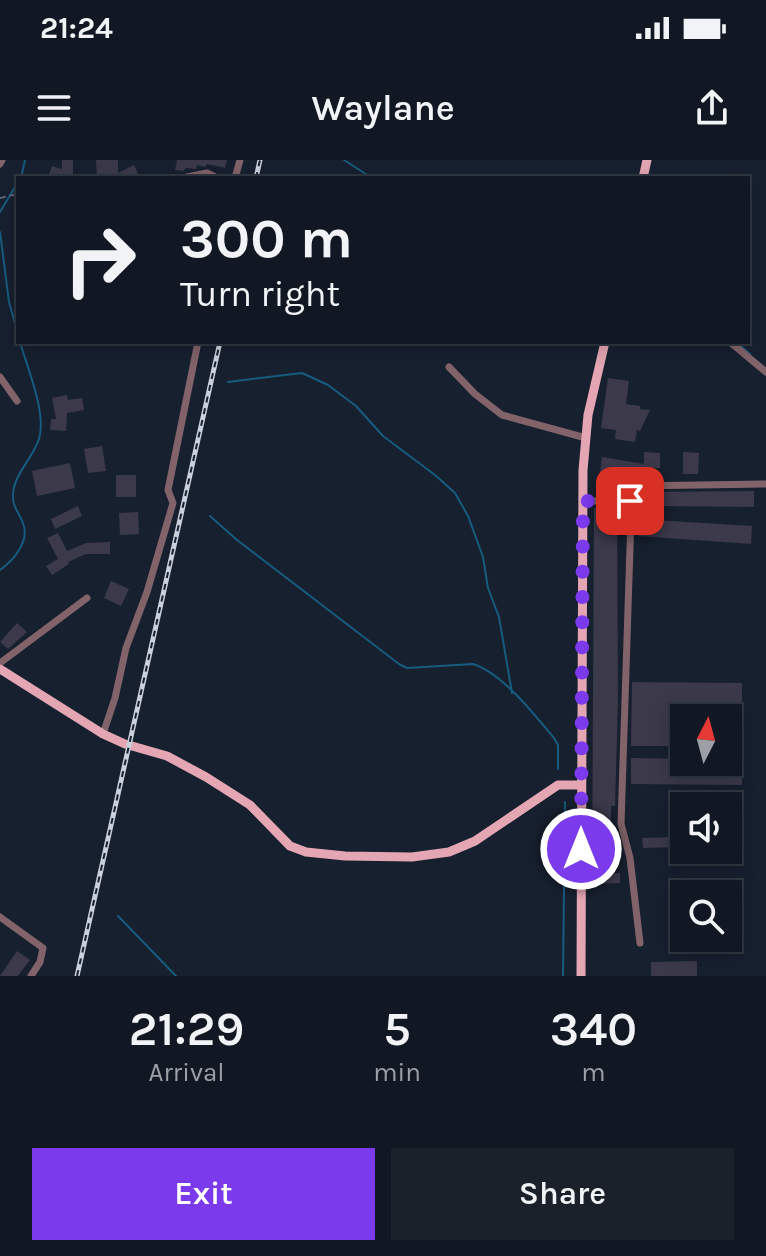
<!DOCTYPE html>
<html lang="en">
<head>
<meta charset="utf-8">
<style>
	:root { --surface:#111823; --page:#1a212b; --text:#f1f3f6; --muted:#9ca0a6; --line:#303741; --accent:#7c3aed }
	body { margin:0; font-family:Karla,sans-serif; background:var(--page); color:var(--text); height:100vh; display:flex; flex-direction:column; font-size:30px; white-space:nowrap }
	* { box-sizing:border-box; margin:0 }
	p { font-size:26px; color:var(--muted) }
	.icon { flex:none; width:44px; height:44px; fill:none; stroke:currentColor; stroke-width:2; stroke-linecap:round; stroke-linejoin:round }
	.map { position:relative; height:816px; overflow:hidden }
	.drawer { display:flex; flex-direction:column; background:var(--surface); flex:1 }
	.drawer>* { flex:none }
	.guide { position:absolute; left:16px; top:16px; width:734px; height:168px; border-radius:0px; box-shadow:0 4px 20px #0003,0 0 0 2px var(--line); background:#111823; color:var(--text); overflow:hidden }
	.needle { width:52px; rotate:6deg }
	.controls { position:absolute; left:670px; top:544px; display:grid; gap:16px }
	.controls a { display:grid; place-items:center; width:72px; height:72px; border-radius:0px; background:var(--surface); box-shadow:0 4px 20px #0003,0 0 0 2px var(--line); font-size:40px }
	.pin { position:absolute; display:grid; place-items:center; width:68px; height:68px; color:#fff; margin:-34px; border-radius:16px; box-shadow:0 4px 12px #0006 }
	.me { position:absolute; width:88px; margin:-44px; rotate:0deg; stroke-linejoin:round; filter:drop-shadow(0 0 6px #0008) }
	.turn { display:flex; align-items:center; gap:28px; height:168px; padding:0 32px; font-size:36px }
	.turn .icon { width:104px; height:104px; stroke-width:2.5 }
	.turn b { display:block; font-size:56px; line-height:68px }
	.eta { display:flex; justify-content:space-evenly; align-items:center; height:136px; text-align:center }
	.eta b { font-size:48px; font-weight:600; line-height:56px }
	.action { display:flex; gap:16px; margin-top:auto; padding:16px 32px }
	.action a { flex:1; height:92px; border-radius:0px; background:var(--accent); color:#fff; font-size:32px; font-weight:600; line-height:92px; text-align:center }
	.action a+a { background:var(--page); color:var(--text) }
	.status { display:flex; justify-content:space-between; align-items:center; height:56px; padding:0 40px; background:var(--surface); direction:ltr }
	.status svg { height:22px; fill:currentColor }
	header { display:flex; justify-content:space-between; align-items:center; height:104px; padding:0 32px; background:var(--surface); font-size:36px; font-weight:600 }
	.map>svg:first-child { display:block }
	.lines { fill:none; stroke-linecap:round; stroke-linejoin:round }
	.stream { stroke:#175b7f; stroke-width:2 }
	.building { fill:#3c394b }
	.path { stroke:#5d6572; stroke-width:2; stroke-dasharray:6 4; stroke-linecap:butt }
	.minor { stroke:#816369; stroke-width:7 }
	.major { stroke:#e4a6b3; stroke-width:9 }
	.rail-casing { stroke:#cbd1dc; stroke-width:5 }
	.rail { stroke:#17202f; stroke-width:2; stroke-dasharray:6; stroke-linecap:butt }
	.route { stroke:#7c3aed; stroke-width:14; stroke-dasharray:0 25.2 }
</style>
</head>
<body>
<div class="status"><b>21:24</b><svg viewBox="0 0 49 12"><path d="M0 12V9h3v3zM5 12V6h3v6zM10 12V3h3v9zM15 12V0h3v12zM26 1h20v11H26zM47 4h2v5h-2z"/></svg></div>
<header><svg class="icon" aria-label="menu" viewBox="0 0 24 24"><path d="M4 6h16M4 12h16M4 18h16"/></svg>Waylane<svg class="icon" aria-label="share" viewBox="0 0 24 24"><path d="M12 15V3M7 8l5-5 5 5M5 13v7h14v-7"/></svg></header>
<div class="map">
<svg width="766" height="816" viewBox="0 0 766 816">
	<rect width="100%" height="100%" fill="#17202f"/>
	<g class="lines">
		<path class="stream" d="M344 0 372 18
			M21 18 25 0
			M0 52 18 22
			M0 72 9 142 18 174
			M736 182 750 194
			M228 222 302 213 328 225 356 246 383 276 435 315 455 333 468 356 483 397 488 428 499 457 512 533
			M210 356 237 380 399 504 407 508 473 504C502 513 534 554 554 578L558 585V609
			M0 410C14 400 30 381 23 363 19 353 12 346 13 334 14 314 33 298 39 279 47 254 27 207 20 182
			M118 756 176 816
			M563 816 565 642"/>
	</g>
	<path class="building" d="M62 0H73V18H48L52 6 62 9Z
		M96 0H118V13L134 5 140 18H97Z
		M177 0H227L225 8 207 4 205 7 197 5 196 9 186 8 183 11 175 10Z
		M608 218 629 221 626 244 640 246V249L650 250 640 271 637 270 635 282 615 279 616 270 601 268Z
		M67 235 68 240 82 238 84 250 67 253 66 271 50 270 51 259H56L52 238Z
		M102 286 106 311 88 313 84 289Z
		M644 292 660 293V308H633L632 318 600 313 602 297 644 304Z
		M683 292 699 293 698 314H683Z
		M70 303 75 328 37 336 32 311Z
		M116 315H136V337H116Z
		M754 331V347L662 346V343H639V332Z
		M78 346 82 356 55 369 51 359Z
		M594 348H617L618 541 615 646H611V678H618L620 685 619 699H610V714L620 713V723L592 724Z
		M138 352 139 374 120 375 119 353Z
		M639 359 752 366 751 384 638 376Z
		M58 373 67 391 86 383 110 382V394H86L68 402 69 404 52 415 46 406 58 399 47 378Z
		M111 421 129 429 121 446 104 438Z
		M17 463 27 472 8 489 0 482Z
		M632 522 742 523V549H686L684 586H631Z
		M728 560H742V587H728Z
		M631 598 684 599V602H728V599H742V625L631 624Z
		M677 677V687L643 688 642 678Z
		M17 791 30 800 18 816H0Z
		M697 801V816H651V802Z"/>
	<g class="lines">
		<path class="path" d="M0 38 18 34"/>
		<path class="minor" d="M0 4 2 0
			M182 18 207 13 217 18
			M235 18 240 0
			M730 182 766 212
			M449 207 475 234 502 255 586 278
			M0 217 17 241
			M583 341H630
			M0 503 87 438
			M103 574 115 538 126 488 147 432 173 343 168 330 198 182
			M0 757 43 788 40 802 31 816
			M640 783 630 698 621 664 632 326 766 324"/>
		<path class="major" d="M643 18 647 0
			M0 509 103 574 125 584 167 596 206 617 250 645 290 686 306 692 345 696 412 697 449 692 475 681 558 625H581
			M581 816 583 310 588 255 605 182"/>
		<g class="rail-casing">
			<path id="rail" d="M256 18 260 0
				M77 816 220 182"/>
		</g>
		<use href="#rail" class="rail"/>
	</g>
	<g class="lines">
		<path class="route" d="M581 689 583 341H630"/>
	</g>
</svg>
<div class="controls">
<a><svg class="needle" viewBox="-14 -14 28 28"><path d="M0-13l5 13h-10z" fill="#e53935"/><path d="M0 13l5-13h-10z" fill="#9ca0a6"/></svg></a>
<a><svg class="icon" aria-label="sound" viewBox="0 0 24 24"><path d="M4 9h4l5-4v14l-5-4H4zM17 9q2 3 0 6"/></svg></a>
<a><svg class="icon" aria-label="search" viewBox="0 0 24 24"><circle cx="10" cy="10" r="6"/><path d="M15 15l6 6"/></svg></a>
</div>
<div class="pin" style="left:630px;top:341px;background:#d93025"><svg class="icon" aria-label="arrive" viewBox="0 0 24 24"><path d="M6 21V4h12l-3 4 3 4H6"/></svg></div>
<svg class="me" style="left:581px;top:689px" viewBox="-20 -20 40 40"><circle r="17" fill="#7c3aed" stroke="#fff" stroke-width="3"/><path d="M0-11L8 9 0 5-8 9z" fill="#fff"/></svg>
<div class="guide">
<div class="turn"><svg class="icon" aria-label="right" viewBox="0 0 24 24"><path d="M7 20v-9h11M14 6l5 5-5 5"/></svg><div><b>300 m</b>Turn right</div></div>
</div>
</div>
<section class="drawer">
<div class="eta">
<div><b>21:29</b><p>Arrival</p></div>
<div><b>5</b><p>min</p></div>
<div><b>340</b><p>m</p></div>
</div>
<div class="action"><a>Exit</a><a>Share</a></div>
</section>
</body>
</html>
